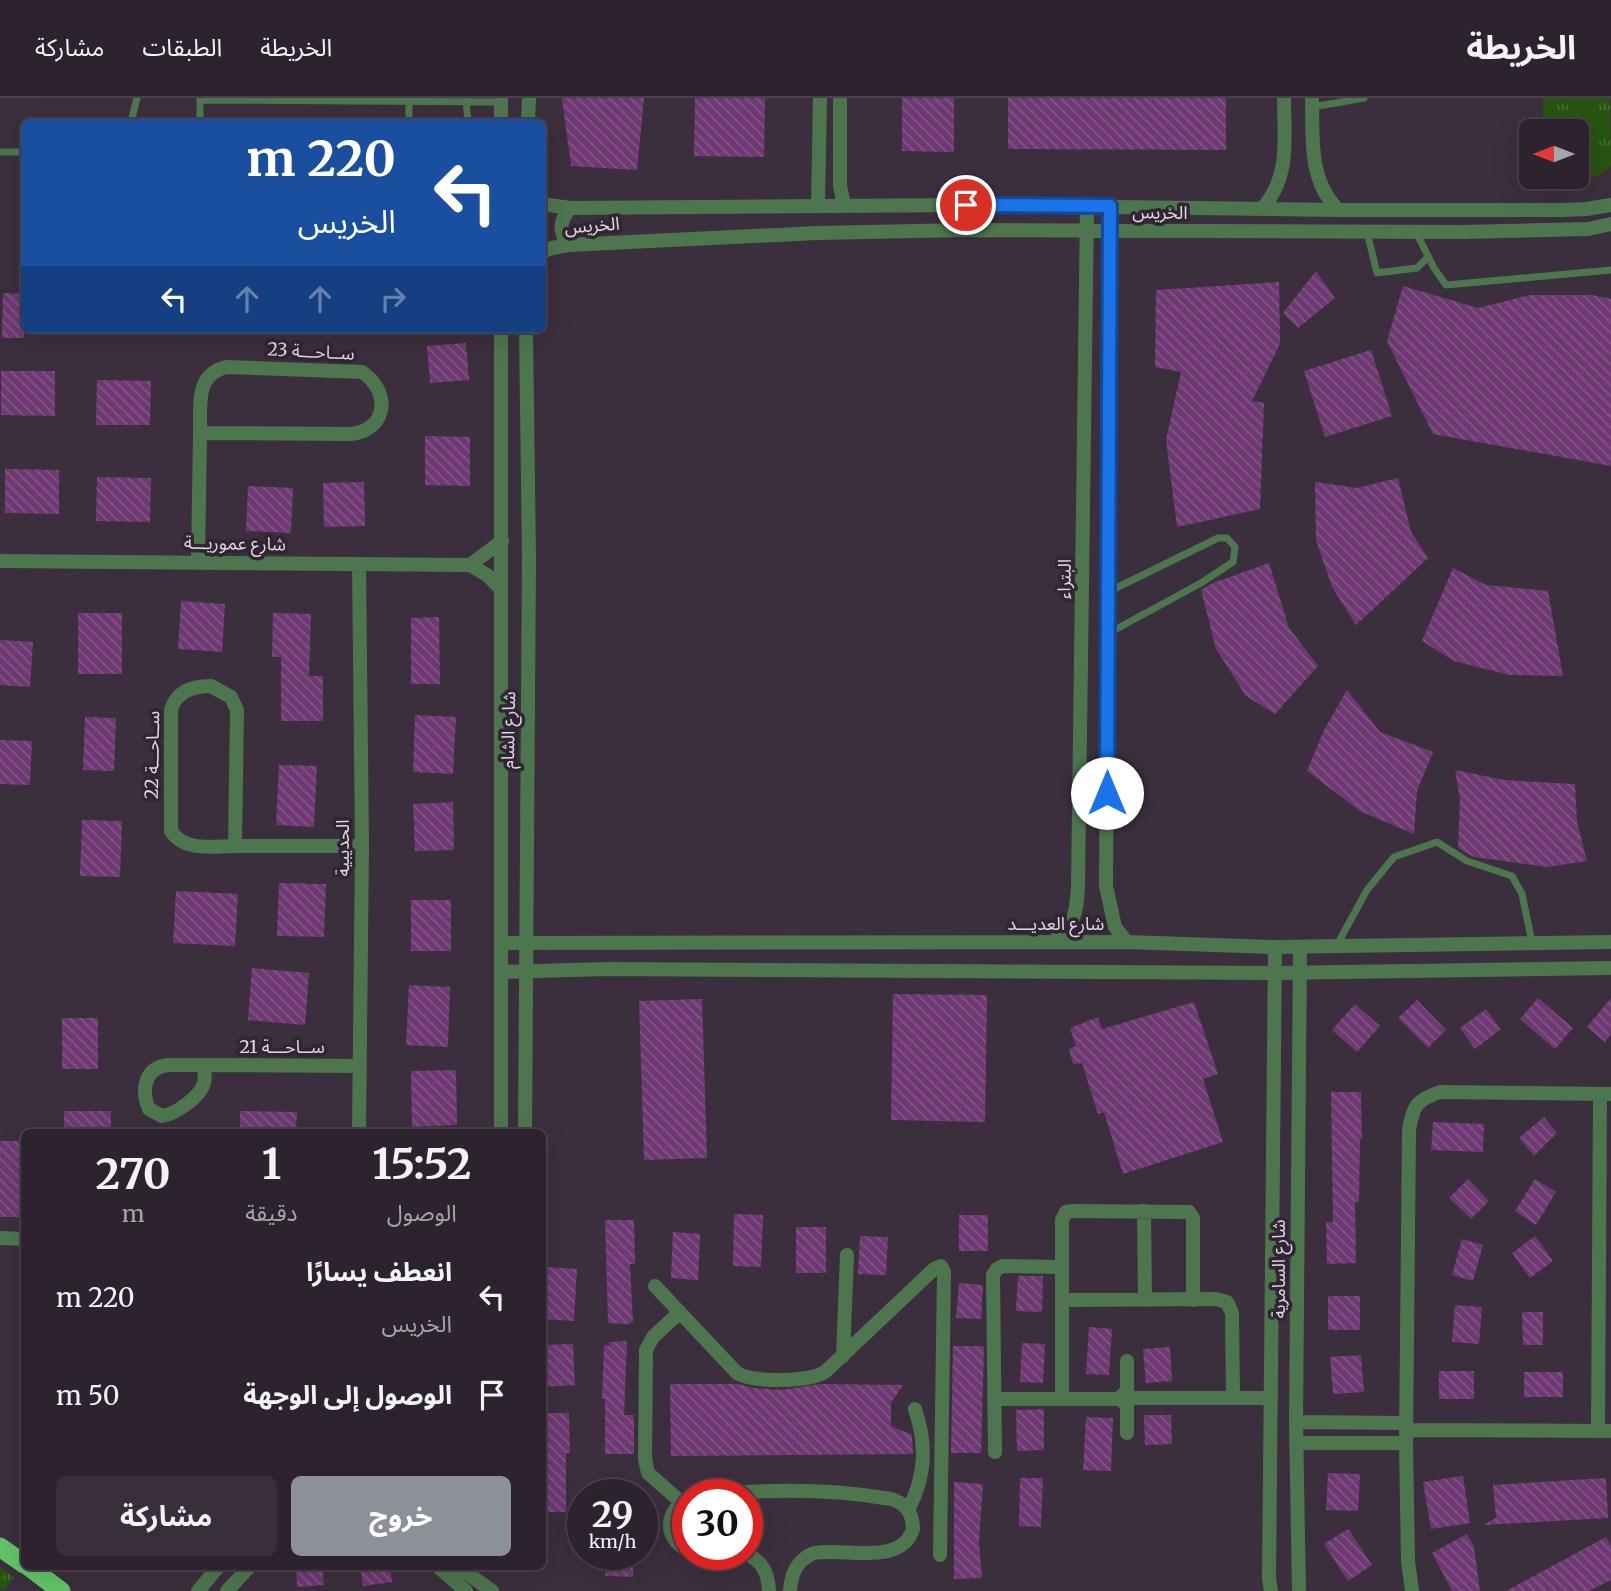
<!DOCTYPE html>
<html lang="ar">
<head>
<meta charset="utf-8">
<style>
	:root { --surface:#2d232e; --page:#392f3a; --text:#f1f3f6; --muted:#a7a4aa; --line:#48404a; --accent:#8c9099 }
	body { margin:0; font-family:Merriweather,"Noto Sans Arabic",serif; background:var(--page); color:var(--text); direction:rtl; height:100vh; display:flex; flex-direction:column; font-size:26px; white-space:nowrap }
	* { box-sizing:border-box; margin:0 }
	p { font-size:23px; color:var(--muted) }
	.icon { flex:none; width:38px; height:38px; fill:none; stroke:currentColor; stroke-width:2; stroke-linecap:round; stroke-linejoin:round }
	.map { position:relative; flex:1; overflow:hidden; direction:ltr }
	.drawer { position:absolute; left:21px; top:1031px; width:525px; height:441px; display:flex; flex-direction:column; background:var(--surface); border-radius:10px; box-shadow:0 7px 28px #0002,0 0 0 2px var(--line); direction:rtl }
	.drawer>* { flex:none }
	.top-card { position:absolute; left:21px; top:21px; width:525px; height:214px; border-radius:10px; box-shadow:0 7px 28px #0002,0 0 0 2px var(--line); direction:rtl; background:#1a4fa0; color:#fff; overflow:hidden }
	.needle { width:46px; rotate:270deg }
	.tools { position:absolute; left:1519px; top:21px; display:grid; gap:14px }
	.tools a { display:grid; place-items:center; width:70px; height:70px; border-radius:10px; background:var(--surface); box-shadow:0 7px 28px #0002,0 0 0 2px var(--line); font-size:35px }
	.speed { position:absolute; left:567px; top:1381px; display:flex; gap:14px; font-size:35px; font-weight:700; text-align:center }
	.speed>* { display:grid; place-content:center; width:91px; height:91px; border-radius:50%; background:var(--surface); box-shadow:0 7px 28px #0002,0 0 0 2px var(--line); line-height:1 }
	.speed small { font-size:18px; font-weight:400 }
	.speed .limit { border:10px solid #d22; background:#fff; color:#111 }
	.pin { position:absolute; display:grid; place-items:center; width:60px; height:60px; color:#fff; margin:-30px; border:4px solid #fff; border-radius:50%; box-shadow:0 2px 7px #0007 }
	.me { position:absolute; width:77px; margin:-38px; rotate:0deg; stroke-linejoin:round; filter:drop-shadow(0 0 5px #0008) }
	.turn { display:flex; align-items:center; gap:24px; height:147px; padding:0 35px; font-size:32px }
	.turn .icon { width:91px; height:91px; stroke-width:2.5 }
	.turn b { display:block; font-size:49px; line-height:60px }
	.lanes { display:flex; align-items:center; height:66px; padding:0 35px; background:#0003; justify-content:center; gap:35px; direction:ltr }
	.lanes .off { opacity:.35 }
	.eta { display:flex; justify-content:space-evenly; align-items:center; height:119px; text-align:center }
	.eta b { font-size:42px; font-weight:700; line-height:49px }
	.action { display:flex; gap:14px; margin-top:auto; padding:14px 35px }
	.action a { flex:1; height:80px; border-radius:10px; background:var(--accent); color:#fff; font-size:28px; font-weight:700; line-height:80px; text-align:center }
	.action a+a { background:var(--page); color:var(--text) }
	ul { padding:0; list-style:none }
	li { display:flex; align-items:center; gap:21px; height:98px; padding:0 35px }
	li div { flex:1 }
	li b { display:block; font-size:26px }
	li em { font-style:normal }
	header { display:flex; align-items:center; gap:42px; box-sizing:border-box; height:98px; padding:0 35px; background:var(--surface); border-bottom:2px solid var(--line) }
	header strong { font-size:33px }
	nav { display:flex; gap:38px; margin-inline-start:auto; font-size:24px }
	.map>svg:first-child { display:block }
	.grass { fill:url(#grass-tufts) }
	.building { fill:url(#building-back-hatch) }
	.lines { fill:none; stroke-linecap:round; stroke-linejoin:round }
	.service { stroke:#4d764f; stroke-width:7 }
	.minor { stroke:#4d764f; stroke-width:14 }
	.tertiary { stroke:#4d764f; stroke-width:14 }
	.trunk { stroke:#62c469; stroke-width:19 }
	.route-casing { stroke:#114b97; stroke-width:18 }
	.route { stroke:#1a73e8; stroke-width:12 }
	.labels { text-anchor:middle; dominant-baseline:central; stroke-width:7; stroke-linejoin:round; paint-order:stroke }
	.street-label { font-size:18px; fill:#e0d7e1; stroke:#322533 }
</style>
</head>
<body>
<header>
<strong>الخريطة</strong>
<nav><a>الخريطة</a><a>الطبقات</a><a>مشاركة</a></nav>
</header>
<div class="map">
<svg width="1611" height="1493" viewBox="0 0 1611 1493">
	<defs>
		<pattern id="grass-tufts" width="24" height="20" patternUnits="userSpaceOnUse" patternTransform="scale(1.75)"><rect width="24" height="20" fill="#275411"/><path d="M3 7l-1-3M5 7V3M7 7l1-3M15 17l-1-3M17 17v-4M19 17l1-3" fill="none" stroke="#466c33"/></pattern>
		<pattern id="building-back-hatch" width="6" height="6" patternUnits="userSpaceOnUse" patternTransform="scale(1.75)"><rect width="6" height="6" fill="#6e3972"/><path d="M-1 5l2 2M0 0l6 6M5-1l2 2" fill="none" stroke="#825586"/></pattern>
	</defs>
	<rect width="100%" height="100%" fill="#3c2f3d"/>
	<path class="grass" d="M1543 0H1610L1611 68 1596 79 1577 77V33H1543Z
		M0 1469 14 1479 5 1492 0 1490Z"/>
	<path class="building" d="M562 0H644L637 72 571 68Z
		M695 0H765L764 59 694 58Z
		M902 0H954V54L902 53Z
		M1008 0H1226V52L1008 51Z
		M1316 173 1335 200 1298 230 1283 215Z
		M1279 184 1280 246 1252 303 1264 305 1260 411 1177 429 1166 342 1181 274 1155 269 1156 192Z
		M1403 188 1478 210 1530 197H1592L1611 201V368L1433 336 1387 243Z
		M3 195 24 196V240H2Z
		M466 245 469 282 430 285 427 248Z
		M1371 252 1392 318 1325 339 1304 273Z
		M1 273H55V318L1 317Z
		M97 282 151 283 150 327H96Z
		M425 338 470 339V388L425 387Z
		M5 371 59 372V416L5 415Z
		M97 379 151 380 150 424 96 423Z
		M1398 380 1411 434 1428 460 1356 527 1332 489 1316 442 1315 384 1357 390Z
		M364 384 365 428 324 429 323 385Z
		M248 388 293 390 291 435 246 433Z
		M1269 465 1289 530 1318 568 1275 616 1246 598 1216 551 1201 492 1213 485Z
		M1453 470 1486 487 1548 493 1563 578 1510 577 1454 563 1422 543Z
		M181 503 225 506 222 554 178 551Z
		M78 515H122V576H78Z
		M273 515 311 516 309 578H323V623H281V559H272Z
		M439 519 440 586H411V520Z
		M0 542 33 544 30 589 0 587Z
		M1347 592 1380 634 1433 654 1417 693 1414 736 1360 713 1307 673 1324 632Z
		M415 617 456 619 453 676 413 674Z
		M85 619 116 620 114 673 83 672Z
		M0 642 32 643 30 687 0 686Z
		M279 667 317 668 314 729 276 727Z
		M1455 672 1504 682 1575 686 1577 724 1587 763 1547 769 1474 759 1458 750 1460 701Z
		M453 704 454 752 415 753 413 706Z
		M82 722 122 723 120 779 80 778Z
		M279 785 326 786 324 839 277 838Z
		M176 793 238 796 235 848 173 845Z
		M411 802H451V853H411Z
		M252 870 309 875 305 927 248 922Z
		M409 887 450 889 448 949 406 947Z
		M893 896 987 897 985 1024 891 1022Z
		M1538 900 1573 930 1555 951 1520 921Z
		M1611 900V936L1605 944 1587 929Z
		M702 901 707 1060 644 1062 639 903Z
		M1417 902 1446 932 1428 950 1398 920Z
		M1194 904 1218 976 1203 981 1223 1044 1123 1076 1104 1014 1098 1016 1082 965 1073 966 1069 951 1076 948 1070 930 1098 919 1102 931Z
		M1355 906 1380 928 1357 954 1332 932Z
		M1486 911 1501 931 1475 951 1460 930Z
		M62 920H98V971H62Z
		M456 972 457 1027 412 1029 411 973Z
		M1331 994H1361L1362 1041H1360L1359 1104H1355L1356 1165 1327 1166 1326 1124H1333Z
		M64 1013H111V1034H64Z
		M240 1013 297 1014 296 1034H240Z
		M1544 1019 1557 1035 1534 1058 1519 1040Z
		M1433 1024 1484 1026 1483 1054 1431 1052Z
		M0 1043H24V1119H0Z
		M1468 1081 1489 1103 1471 1121 1449 1100Z
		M1535 1081 1556 1094 1536 1127 1515 1113Z
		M734 1116 763 1117 761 1169 733 1168Z
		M959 1117H988V1153H959Z
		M605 1122H634L635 1166H630L633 1224 628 1226 608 1225Z
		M796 1129H826V1175H796Z
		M673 1134 700 1136 698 1182 671 1180Z
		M860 1138 888 1139 886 1177 858 1176Z
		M1535 1138 1553 1163 1530 1180 1512 1155Z
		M1462 1141 1483 1147 1473 1183 1452 1177Z
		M546 1169 577 1171 574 1223 543 1221Z
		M1018 1178H1043L1042 1214 1016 1213Z
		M959 1185 983 1187 981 1221 956 1220Z
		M1328 1198H1360V1232H1328Z
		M1455 1207 1482 1209 1479 1246 1452 1244Z
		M1522 1214H1543V1247H1523Z
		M1089 1229 1112 1231 1109 1277 1086 1276Z
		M627 1243 624 1317H634V1356H605V1301H602L604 1247 609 1248V1244Z
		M1022 1245 1045 1246 1043 1285 1020 1284Z
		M573 1246 575 1287 543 1289 542 1247Z
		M953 1248H984L981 1355H951Z
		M1170 1249 1172 1283 1146 1285 1143 1251Z
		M1361 1257 1364 1294 1333 1296 1330 1259Z
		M1439 1273H1474V1301H1439Z
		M1524 1274H1563V1299H1524Z
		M670 1286H738L754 1290 781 1292 820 1286 903 1287 891 1305V1328L912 1337 913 1356 671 1358Z
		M1044 1311V1352L1017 1353 1016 1312Z
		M543 1315H569L570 1355H566V1414H542Z
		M1144 1317H1171L1172 1346 1145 1347Z
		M1086 1319 1113 1320 1111 1373 1083 1372Z
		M1328 1375 1360 1376 1358 1413 1326 1412Z
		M1463 1378 1470 1425 1431 1431 1423 1384Z
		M1020 1380H1043L1041 1429 1019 1428Z
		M1606 1380 1608 1420 1483 1427 1496 1420 1493 1387Z
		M954 1384 983 1386 979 1443 982 1480 954 1481Z
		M1348 1431 1372 1467 1348 1483 1324 1446Z
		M1467 1436 1474 1449 1480 1493H1452L1432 1455Z
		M1606 1439 1611 1448V1482L1589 1493H1506Z
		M606 1456H634L633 1479 605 1478Z
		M296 1468H322L324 1487 297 1489Z
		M360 1468H390L392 1484 363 1488Z"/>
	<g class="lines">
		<path class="service" d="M200 0V24
			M200 2 500 4
			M409 3V24
			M466 3 468 24
			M1312 9 1364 0
			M131 24 137 0
			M0 54H24
			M1367 134 1377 175 1417 170 1428 159
			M1416 134 1434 170 1446 187 1611 172
			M1108 494 1218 440H1227L1235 449 1233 464 1201 485 1109 535
			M1337 847 1367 792 1394 759 1437 744 1467 763 1512 778 1522 796 1532 844"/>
		<path class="minor" d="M840 0V88L844 107
			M1312 0C1313 41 1308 81 1338 112
			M542 106 570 110 966 107 1338 112H1561L1586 111 1611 107
			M818 107 820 0
			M1110 108 1106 788 1115 829 1127 844
			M1262 111C1291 78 1284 41 1284 0
			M568 147C559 132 559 124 570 110
			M542 154 552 150 568 147 817 135 965 132 1463 134 1588 131 1611 126
			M226 269 362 274C391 293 388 332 351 336L200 335C201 309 194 277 226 269Z
			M0 463 470 467 487 477 501 491
			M198 463 200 335
			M359 466 362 748 359 1034
			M470 467 502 443
			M211 588 231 599 237 612 235 748C213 748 184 754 171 733V612C176 593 193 588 211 588Z
			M235 748H362
			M1053 844C1076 824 1076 817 1078 788L1087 109
			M168 967H203C204 973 206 979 204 985 200 999 176 1016 162 1018L149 1011C141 992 144 970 168 967Z
			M203 967 360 968
			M1144 1113 1145 1202
			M0 1140 24 1141
			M655 1188 737 1275C754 1285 808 1284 825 1274L934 1171 941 1168 944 1174 940 1457
			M1062 1202 1216 1201 1227 1204 1232 1215 1233 1300
			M680 1214 653 1239 646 1252 645 1361 648 1375 681 1404
			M843 1258 847 1157
			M1062 1300V1122L1066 1114 1072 1113 1189 1114 1193 1120V1202
			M1133 1300H1271
			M994 1301H1120
			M1124 1305 1120 1299 1127 1293V1263
			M1127 1306V1335
			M1296 1324 1406 1325
			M1406 1332 1611 1333
			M1598 1332 1600 997
			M1296 1345H1406
			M995 1354 993 1177 997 1171 1003 1168 1062 1169
			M717 1396C774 1391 834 1391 891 1401 906 1405 913 1416 913 1431 901 1469 845 1449 814 1455 797 1462 791 1475 790 1493
			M688 1401C665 1412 663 1441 688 1452
			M908 1412C926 1378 927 1347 915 1311
			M747 1456C763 1464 768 1475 769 1493
			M437 1468 466 1493
			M457 1468 492 1493
			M1271 1493 1269 1480 1275 849
			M1299 1493 1296 1324 1300 849
			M1412 1493 1408 1463 1406 1345 1409 1032C1413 1007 1417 1002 1440 994L1611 996"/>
		<path class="tertiary" d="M501 0V24
			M528 24 529 0
			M501 231V1034
			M502 845 1127 844 1275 849 1611 844
			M502 874 607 871 1275 875 1611 870
			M525 1034 529 461 526 231
			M198 1493 219 1468
			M227 1493 250 1468"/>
		<path class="trunk" d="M0 1449 24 1466
			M28 1468 61 1493"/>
	</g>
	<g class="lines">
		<g class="route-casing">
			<path id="route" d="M966 107 1110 108 1107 695"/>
		</g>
		<use href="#route" class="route"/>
	</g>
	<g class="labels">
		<g class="street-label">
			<text transform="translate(1160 114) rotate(1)">الخريس</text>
			<text transform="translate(592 127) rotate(-4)">الخريس</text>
			<text transform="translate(311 253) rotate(3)">ســاحـــة 23</text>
			<text transform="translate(235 445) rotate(1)">شارع عموريـــة</text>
			<text transform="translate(1064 481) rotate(-89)">البتراء</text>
			<text transform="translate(508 632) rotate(-89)">شارع الشام</text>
			<text transform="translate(152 657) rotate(-89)">ســاحـــة 22</text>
			<text transform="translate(342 750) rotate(-90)">الحديبية</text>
			<text x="1056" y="825">شارع العديـــد</text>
			<text x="282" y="948">ســاحـــة 21</text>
			<text transform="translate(1278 1171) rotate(-90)">شارع السامرية</text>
		</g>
	</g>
</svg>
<div class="tools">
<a><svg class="needle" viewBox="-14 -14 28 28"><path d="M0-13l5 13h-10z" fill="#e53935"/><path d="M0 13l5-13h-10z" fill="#a7a4aa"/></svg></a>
</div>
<div class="speed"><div>29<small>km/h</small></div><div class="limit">30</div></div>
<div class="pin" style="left:966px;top:107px;background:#d93025"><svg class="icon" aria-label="arrive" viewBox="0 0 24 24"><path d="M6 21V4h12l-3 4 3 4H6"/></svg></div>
<svg class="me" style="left:1107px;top:695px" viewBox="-20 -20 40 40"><circle r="19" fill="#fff"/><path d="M0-13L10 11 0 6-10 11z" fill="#1a73e8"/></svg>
<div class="top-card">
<div class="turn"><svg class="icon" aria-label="left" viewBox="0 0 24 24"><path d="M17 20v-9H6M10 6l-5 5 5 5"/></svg><div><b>220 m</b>الخريس</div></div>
<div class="lanes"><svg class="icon" aria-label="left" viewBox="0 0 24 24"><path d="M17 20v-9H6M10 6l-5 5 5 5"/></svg><svg class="icon off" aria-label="ahead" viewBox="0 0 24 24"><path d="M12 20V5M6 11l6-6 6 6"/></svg><svg class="icon off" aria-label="ahead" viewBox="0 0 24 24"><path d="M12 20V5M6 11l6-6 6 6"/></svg><svg class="icon off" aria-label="right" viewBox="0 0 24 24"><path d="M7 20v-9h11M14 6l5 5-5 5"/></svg></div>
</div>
<section class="drawer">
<div class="eta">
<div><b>15:52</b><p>الوصول</p></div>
<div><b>1</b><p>دقيقة</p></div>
<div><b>270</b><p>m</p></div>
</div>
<ul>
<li><svg class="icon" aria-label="left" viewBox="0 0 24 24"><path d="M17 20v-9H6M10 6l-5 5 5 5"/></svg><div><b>انعطف يسارًا</b><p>الخريس</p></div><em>220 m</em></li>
<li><svg class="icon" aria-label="arrive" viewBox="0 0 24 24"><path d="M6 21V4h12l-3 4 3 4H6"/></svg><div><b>الوصول إلى الوجهة</b></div><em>50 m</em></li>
</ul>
<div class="action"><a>خروج</a><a>مشاركة</a></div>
</section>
</div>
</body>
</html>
